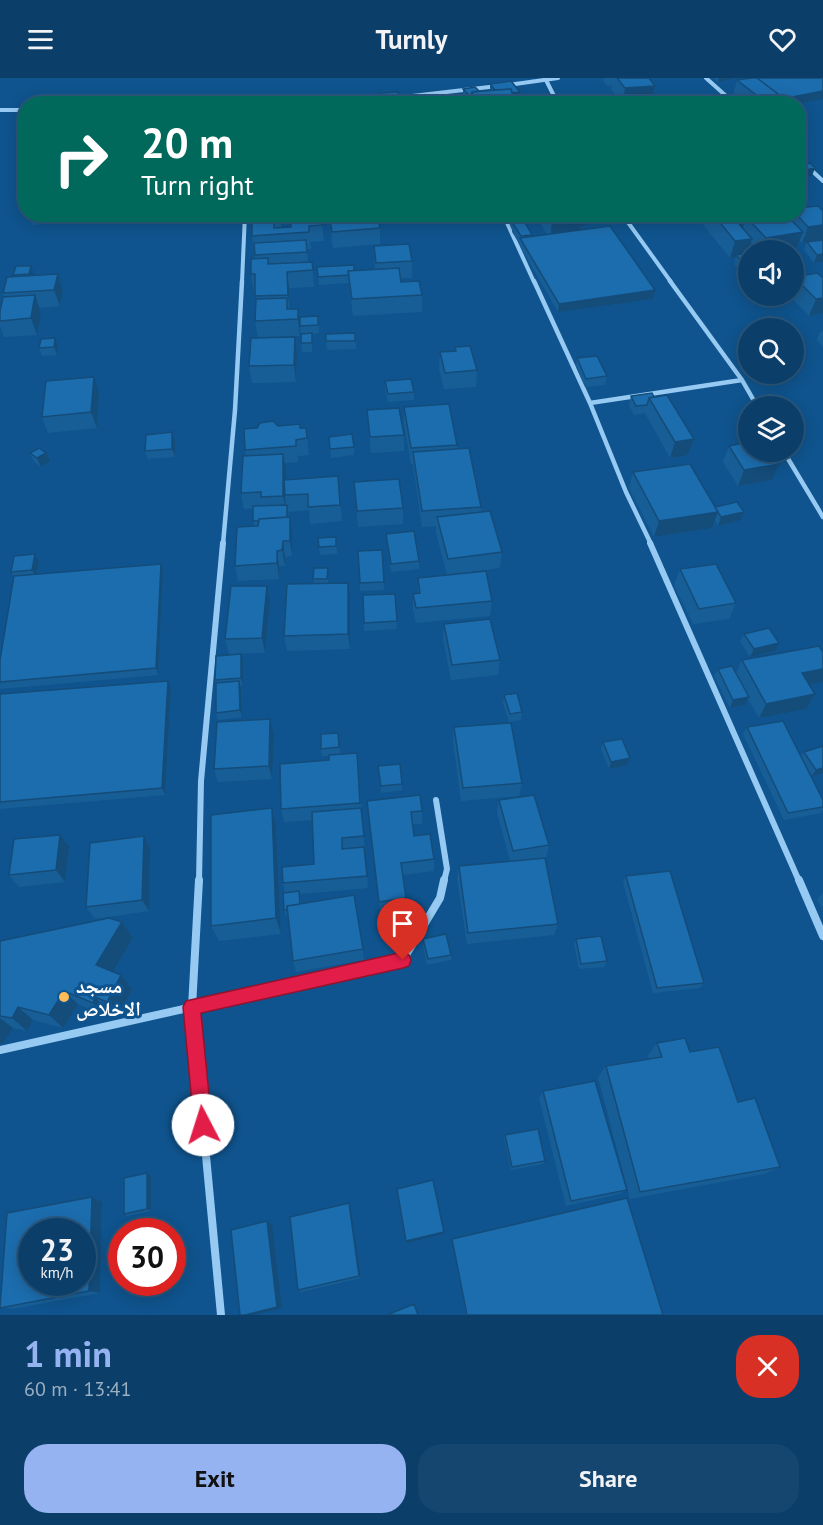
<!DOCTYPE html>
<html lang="en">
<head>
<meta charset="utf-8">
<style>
	:root { --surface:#0b3f6a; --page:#144670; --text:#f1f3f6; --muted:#9aafc1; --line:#2b587e; --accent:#95b2f1 }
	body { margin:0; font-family:"PT Sans","Noto Naskh Arabic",sans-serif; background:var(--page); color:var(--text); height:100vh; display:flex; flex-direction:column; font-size:22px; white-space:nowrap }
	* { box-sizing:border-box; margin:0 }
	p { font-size:20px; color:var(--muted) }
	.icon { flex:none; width:33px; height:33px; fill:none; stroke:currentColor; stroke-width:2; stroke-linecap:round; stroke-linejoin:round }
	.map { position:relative; height:1237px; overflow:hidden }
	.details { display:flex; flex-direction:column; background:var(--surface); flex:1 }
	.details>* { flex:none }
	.banner { position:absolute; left:18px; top:18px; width:788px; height:126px; border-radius:24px; box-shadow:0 3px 15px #0003,0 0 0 2px var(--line); background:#00695c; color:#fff; overflow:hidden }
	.controls { position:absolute; left:738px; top:162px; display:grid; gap:12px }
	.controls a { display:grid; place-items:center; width:66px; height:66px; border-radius:50%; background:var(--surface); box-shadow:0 3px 15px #0003,0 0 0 2px var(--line); font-size:30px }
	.speed { position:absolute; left:18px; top:1140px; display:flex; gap:12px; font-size:30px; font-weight:700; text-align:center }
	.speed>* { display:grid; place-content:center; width:78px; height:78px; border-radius:50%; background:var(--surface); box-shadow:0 3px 15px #0003,0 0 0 2px var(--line); line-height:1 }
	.speed small { font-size:15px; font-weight:400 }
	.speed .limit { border:9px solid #d22; background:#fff; color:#111 }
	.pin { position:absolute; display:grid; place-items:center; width:51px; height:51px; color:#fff; margin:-62px -26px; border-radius:50% 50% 50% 0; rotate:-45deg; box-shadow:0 0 6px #0007 }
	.pin .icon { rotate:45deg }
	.me { position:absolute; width:66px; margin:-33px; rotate:355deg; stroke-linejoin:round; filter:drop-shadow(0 0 4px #0008) }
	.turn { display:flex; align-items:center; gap:21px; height:126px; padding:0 24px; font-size:27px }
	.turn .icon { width:78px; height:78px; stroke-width:2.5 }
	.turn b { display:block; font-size:42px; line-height:51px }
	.round { display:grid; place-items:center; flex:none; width:63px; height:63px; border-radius:24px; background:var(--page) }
	.overview { display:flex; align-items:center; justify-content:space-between; height:102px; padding:0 24px }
	h1 { font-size:36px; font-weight:700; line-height:45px; color:var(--accent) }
	.action { display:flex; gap:12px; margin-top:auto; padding:12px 24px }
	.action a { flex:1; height:69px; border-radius:24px; background:var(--accent); color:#111; font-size:24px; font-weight:700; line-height:69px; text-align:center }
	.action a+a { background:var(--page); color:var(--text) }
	header { display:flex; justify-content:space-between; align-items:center; height:78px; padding:0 24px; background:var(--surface); font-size:27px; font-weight:700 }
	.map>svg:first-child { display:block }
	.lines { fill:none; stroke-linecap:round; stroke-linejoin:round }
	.street-far3 { stroke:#96caf3; stroke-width:4 }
	.street-far2 { stroke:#96caf3; stroke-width:4.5 }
	.street-far1 { stroke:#96caf3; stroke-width:6 }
	.street { stroke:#96caf3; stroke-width:8 }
	.wall { fill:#185e96 }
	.shaded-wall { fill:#144c7a }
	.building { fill:#1c6dae; stroke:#144c7a; stroke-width:1.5; fill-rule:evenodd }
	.route { fill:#e11d48; stroke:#92132f; stroke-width:1.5 }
	.poi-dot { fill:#ffbd58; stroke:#0f548e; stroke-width:2 }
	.labels { text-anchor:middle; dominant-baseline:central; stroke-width:6; stroke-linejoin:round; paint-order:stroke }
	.near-poi-label { font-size:20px; font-weight:bold; fill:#fff; stroke:#0f548e; text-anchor:start }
</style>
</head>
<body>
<header><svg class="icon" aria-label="menu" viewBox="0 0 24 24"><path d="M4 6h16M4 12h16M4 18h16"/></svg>Turnly<svg class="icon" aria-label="heart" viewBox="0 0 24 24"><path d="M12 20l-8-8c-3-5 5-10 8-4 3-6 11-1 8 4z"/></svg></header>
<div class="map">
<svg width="823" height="1237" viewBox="0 0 823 1237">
	<rect width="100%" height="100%" fill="#0f548e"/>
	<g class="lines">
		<path class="street-far3" d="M706 0 735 26
			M546 2 558 26
			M508 7 558 0
			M395 20 498 8
			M295 26 379 21
			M0 32H26
			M798 80 823 103
			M503 136 534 204
			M622 136 671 204
			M242 204 245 136"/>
		<path class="street-far2" d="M534 203 590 325 626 414 651 466
			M670 203 742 302 757 328
			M590 325 742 302
			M784 374 823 439
			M223 466 235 332 242 203"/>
		<path class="street-far1" d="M650 465 799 803
			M436 722 447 791 444 803
			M199 803 201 703 223 465"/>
		<path class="street" d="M199 802 192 929 221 1237
			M799 802 823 858
			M0 972 403 882 440 820 444 802"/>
	</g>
	<path class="wall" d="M604 0H649L655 8 653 21 664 26H613L614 19H617L611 11 612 7 607 8 603 2Z
		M713 0H738L718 4Z
		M743 0H823V21L797 26H743L733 18 737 2H742Z
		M490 6 519 22H516L517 26H471L469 25 463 19V11L479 13 490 12Z
		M800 88 812 98 802 100 798 96Z
		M818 128 823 184 814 185 804 172 806 165H802L800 163 797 170 784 172H757L750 165 747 175H748V201L734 186 736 179 730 180 701 144 703 136H747V139L761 136H798Z
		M29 136H80L79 143 32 147Z
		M281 136V149L275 150 291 149 321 136 324 163 310 164 311 171H307L308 184H312L314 209 289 210 290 231H298L300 258 258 259 255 243 256 224 255 212H254L251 196 255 181 252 158 256 144V141Z
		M328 136H377L380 150V166L333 170Z
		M540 136H590L588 147 581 148 580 152 655 212 653 221 558 234 520 168V167L512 154V152L509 145V137L531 158 547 156 539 143Z
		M374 168 412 183V200H401V204L422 217V234L353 238 349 205 319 207 317 189 354 193 375 191Z
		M794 186 804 197 823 235 809 238 790 218H794Z
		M31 188 34 196V198L58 196 63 213 60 228 40 230 41 234 37 257 4 259 0 248V233L4 219 3 215 14 199 13 197Z
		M319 247V255L312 256V274H302L300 248Z
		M823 253V269L817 262 820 254Z
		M355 255 356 271 327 272 326 263Z
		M295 259 297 275 296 304 252 305 249 288Z
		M55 260 58 268 57 277 42 278 39 270Z
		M455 269 477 292 476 309 444 311 439 291 440 274 455 273Z
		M577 280 607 298 605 307 585 309 576 289Z
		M385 303 414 314V322L388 324 385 311Z
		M99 315 97 350 48 355 42 339Z
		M631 318 654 319 694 361 688 377 670 380 645 335 634 337 629 327Z
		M404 329 457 367V371L481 429V434L502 474 500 490 447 497 436 455V448L422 449 413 386H411L404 345Z
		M367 332 404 357V373L371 375Z
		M278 348 301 350H306L309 377 298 378V384L285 385 286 401 338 398 342 443 310 446 309 432 288 434 289 439 292 455V478L285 479V488H279V501L238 503 235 488 254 448 253 430 244 431 241 415 246 378 245 372 257 350Z
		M329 359 354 369V377L331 380Z
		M175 363V379L148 381 145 373Z
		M729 368 772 402 738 408 723 384Z
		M30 375 50 383 41 389 34 384Z
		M633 394 715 429 744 434 741 442 718 448 715 443 712 450 654 459 629 410Z
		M354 404 403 430V446L358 449Z
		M386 456 419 483V491L391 494Z
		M336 459 337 476 320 477 318 460Z
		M382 472 384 512 360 513 358 473Z
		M39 484 37 496 161 486 163 494 158 597 1 611 0 610V582L14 500 11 494Z
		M328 490V505L350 520V571L287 573 284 558 314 505 313 501Z
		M680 491 736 525 729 541 693 546 674 507Z
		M418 500 492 523 490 538 416 545 413 531V516L418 515Z
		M395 516 397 551 364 553 363 517Z
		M270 524 265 575 229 576 225 561Z
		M444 546 500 582 498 597 451 602 443 561Z
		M744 556 775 573 750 579 740 563Z
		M823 574V604L809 607 815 616 806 631 759 640 748 621 745 627 730 630 714 598 718 591 736 595 742 582Z
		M243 584V607H241L242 639 218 642 216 635V605L215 602Z
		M168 603 171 611 165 717 0 731V616Z
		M504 617 522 634 521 642 509 644 503 625Z
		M270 641 274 656 272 701 218 704 214 691Z
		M454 649 522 705 519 718 461 723 453 663Z
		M747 649 801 678 804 674 823 695 811 699 823 722V733L821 735 784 742 743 656Z
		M338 655 340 676 357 675 368 810 300 816 301 826 354 817 364 882 296 894 293 883 288 838H286L284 832 285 815 283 805 314 786 312 742 284 744 281 731 329 682V678H322L321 671Z
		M603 664 630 680 627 687 609 691 601 671Z
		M379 695 402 706V712L381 715Z
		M499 722 549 767 546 780H545L558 846 554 857 467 866 457 800 459 788 510 783 497 735Z
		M367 723 422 733V746H412L414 758 434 781V793L403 797 406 820V832L380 835Z
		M272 730 276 749 281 856 219 863 211 848Z
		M144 758 150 770 149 833 95 841 86 829Z
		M69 769 65 804 19 809 9 797Z
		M626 798 704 905 700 910 653 915 623 804Z
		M823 815V833L817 821Z
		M122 844 133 860 113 894 121 897 132 911 119 937 107 932 105 938 78 926 63 950 33 942 27 953 13 950 2 967 0 966V863Z
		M423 861 451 877V882L427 887 423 867Z
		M576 861 607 883 604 889 579 891 574 866Z
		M657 965 690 974 738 1024 780 1089 764 1096 630 1121 598 999 606 988 649 981 648 977Z
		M543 1013 627 1112 620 1116 566 1128 539 1020Z
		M505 1057 545 1083 543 1086 511 1092 504 1060Z
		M147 1095 151 1098V1133L128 1138 124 1136Z
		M102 1124 100 1215 13 1231 0 1230Z
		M351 1130 361 1200 301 1214 298 1212Z
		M452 1161 663 1237H466L452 1163Z"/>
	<path class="shaded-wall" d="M719 0H738L718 4Z
		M655 8 652 23H627L623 24 625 10Z
		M823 13V21L797 26H776L777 22Z
		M520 14 519 22 498 24V16Z
		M778 16 776 26H758L760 20Z
		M469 17H471V25H469Z
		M815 90 812 98 802 100 805 92Z
		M576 136H590L588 147 581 148 579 156 550 160 552 144Z
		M737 136H747L743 149H741L730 158Z
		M823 147V162L802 165 808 149Z
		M803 154 797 170 784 172H762L766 160Z
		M752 161 747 177H736V179L730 180 735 163Z
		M823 176V184L814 185 817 177Z
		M31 188 34 196 32 205 29 196Z
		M287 194 289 210 290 233 288 217Z
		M58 196 63 213 60 228 54 212Z
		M655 212 653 221 558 234 559 226Z
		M35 217 41 234 37 257 31 240Z
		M823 220V235L809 238 816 221Z
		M298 231 300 247V258L298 241Z
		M295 259 297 275 296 304 294 287Z
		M55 260 58 268 57 277 54 269Z
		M94 299 99 315 97 350 91 334Z
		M172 354 175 363V379L172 371Z
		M694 361 688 377 670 380 675 364Z
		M46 375 50 383 41 389 37 380Z
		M283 376 286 392V417H285L286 434 283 418Z
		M779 386 772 402 738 408 744 392Z
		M718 434 712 450 654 459 659 443Z
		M744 434 741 442 718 448 721 439Z
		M290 439 292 455V478L290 463Z
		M283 463 285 479V488L282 472Z
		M277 473 279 488V501L277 485Z
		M35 476 39 484 36 500 32 492Z
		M161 486 163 494 158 597 156 590Z
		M348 505 350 520V571L348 556Z
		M267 508 270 524 265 575 262 560Z
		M779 565 775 573 750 579 754 571Z
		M241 576 243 584V607L241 600Z
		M823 591V604L794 610 802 595Z
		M168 603 171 611 165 717 162 710Z
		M239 603 241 610 242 639 240 632Z
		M815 616 806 631 759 640 766 626Z
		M749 619 745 627 730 630 733 622Z
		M270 641 274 656 272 701 269 688Z
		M630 680 627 687 609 691 611 684Z
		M823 690V695L811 699 816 692Z
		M272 730 276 749 281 856 276 840Z
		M60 757 69 769 65 804 56 792Z
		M144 758 150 770 149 833 142 822Z
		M122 844 133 860 108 902 96 887Z
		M121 897 132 911 119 937 107 924Z
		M64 913 78 926 63 950 49 937Z
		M95 919 107 932 105 938 93 925Z
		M18 929 33 942 27 953 12 940Z
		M0 940 13 950 2 967 0 965Z
		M147 1095 151 1098V1133L147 1131Z
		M92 1119 102 1124 100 1215 89 1213Z
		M349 1125 351 1130 361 1200 359 1198Z
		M267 1143 272 1147 282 1230 254 1237H245Z
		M444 1154 443 1156 407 1165 406 1163Z"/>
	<path class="building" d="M617 0H649L655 8 625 10Z
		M751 0H757L778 16 760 20 737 2Z
		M757 0H823V13L777 22 778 16Z
		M511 3 520 14 512 15 511 11 495 12 490 6Z
		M475 9 479 13 472 14 471 17H469L463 11Z
		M511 11 517 26H476L472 14Z
		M398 14V17L380 18V15Z
		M401 17 403 26H374L372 19Z
		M623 18 627 24H617L614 19Z
		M445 20H459L461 26H447Z
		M655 20 659 26H629L627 23Z
		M662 21 664 25H659L656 22Z
		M282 24H298V26H282Z
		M810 85 815 90 805 92 800 88Z
		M818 128 823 133V147L808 149 796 136H798V130Z
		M256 136H281L280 141H256Z
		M290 136H321L322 147 309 148V154L252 158V144L274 143V150L291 149Z
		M329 136H377L380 150 332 154Z
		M520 136 532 157 521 158 513 146 519 144H513L509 137Z
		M547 136H579L582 140 552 144Z
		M713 136H740L744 140 735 141 752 161 735 163Z
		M761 136H785L803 154 766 160 746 139Z
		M610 148 655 212 559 226 520 160Z
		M306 162 307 174 255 177 254 165Z
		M823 162V176L817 177 807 164Z
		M409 166 412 183 376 185 374 168Z
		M748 175V190L736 177Z
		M268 180V186L312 184 313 192 287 194 288 217 255 218V196H251V181Z
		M794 186 804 197 794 199Z
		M354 187V193H348L349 197 318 199 317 189Z
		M16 188H31L29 196 13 197Z
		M399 190 401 204 419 203 422 217 352 221 348 193Z
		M817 195 823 200V220L816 221 794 199Z
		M58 196 54 212 3 215 7 199Z
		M35 217 31 240 0 243V233L3 219Z
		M287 220V231H298V241L255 243 256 221Z
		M318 238V247L300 248V239Z
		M312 255V265H301V256Z
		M355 255V263H326V256Z
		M295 259 294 287 249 288 251 260Z
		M55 260 54 269 39 270 41 261Z
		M470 268 477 292 445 295 440 274 456 273 455 269Z
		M597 278 607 298 586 301 577 280Z
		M94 299 91 334 42 339 46 303Z
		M411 301 414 314 388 316 385 303Z
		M652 315 654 319 649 320 647 327 636 328 631 318Z
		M667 317 694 361 675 364 649 320Z
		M449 326 457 367 411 370 404 329Z
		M399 330 404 357 370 359 367 332Z
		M273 343 278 348 300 346V350H306L307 360 296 362V368L245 372 244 351 257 350 260 345Z
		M172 354V371L145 373 146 357Z
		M352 356 354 369 330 371 329 359Z
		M748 364V374H770L779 386 744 392 729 368Z
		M39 370 46 375 37 380 30 375Z
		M469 370 481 429 422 433 413 374Z
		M283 376V418L261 419V414L241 415 243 378Z
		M690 386 718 434 659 443 633 394Z
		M338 398 340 427 308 429V416L285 417 284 402Z
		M399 401 403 430 357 433 354 404Z
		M737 424 744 434 721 439 715 429Z
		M287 427V439L259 441V443H253V428Z
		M490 433 502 474 448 481 437 439Z
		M290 439V463H283L282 472 277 473V485L235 488 237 449 258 448 259 441Z
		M414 453 419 483 391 486 386 456Z
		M336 459V468L319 469 318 460Z
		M382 472 384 504 360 505 358 473Z
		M35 476 32 492 11 494 14 478Z
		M161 486 156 590 0 604V582L14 498Z
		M716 486 736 525 699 531 680 491Z
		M314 490H328L327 501H313Z
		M486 493 492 523 416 530 413 516 420 515 418 500Z
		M348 505V556L284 558 287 506Z
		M231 508H267L262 560 225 561Z
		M395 516 397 543 364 545 363 517Z
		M490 541 500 582 452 587 444 546Z
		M769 550 779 565 754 571 744 556Z
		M819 568 823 574V591L802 595 815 616 766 626 742 582Z
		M241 576V600L215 602 216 578Z
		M732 588 749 619 733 622 718 591Z
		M168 603 162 710 0 724V616Z
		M239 603 240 632 216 635V605Z
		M517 615 522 634 510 636 504 617Z
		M270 641 269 688 214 691 217 644Z
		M783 643 823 722V729L788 735 747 649Z
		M511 645 522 705 463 710 454 649Z
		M338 655 339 669 321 671V656Z
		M622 661 630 680 611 684 603 664Z
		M823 668V690L816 692 804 674Z
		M357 675 360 725 281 731 280 686 329 682V677Z
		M400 686 402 706 381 708 378 688Z
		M420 717 422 733 411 734 414 758 430 756 434 781 401 785 406 820 379 824 367 723Z
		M534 717 549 767 513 773 499 722Z
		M272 730 276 840 211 848V737Z
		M361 730 364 758 342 760V771L364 769 367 798 283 805 282 789 314 786 312 734Z
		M60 757 56 792 9 797 14 761Z
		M144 758 142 822 86 829 90 765Z
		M545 780 558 846 468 855 459 788Z
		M670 793 704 905 657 910 626 798Z
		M299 813 300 826 287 828V832H284L283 815Z
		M354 817 363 871 293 883 287 828Z
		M109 840 122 844 96 887 121 897 107 924 95 919 93 925 64 913 49 937 18 929 12 940 0 938V863Z
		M446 856 451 877 428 881 423 861Z
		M601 858 607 883 581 886 576 861Z
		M685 960 690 974 719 969 738 1024 755 1020 780 1089 640 1114 606 988 662 979 657 965Z
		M595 1003 627 1112 571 1123 543 1013Z
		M538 1051 545 1083 512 1089 505 1057Z
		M147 1095V1131L124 1136V1100Z
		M433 1102 444 1154 406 1163 397 1111Z
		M92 1119 89 1213 0 1230 7 1135ZM32 1154H82V1204H32Z
		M627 1120 663 1237H467L452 1161Z
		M349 1125 359 1198 298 1212 290 1139Z
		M267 1143 277 1229 245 1237H240L231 1152Z
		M414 1226 418 1237H387Z"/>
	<path class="route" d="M403 874 409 877 411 882 409 888 403 890 201 935 212 1047 209 1053 203 1056 197 1053 194 1047 183 929 186 923Z"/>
	<circle class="poi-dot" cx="64" cy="919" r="6"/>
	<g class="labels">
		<g class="near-poi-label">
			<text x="76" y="908">مسجد<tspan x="76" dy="23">الاخلاص</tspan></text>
		</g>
	</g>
</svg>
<div class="controls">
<a><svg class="icon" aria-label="sound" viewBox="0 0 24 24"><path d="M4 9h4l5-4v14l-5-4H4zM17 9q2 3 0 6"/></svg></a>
<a><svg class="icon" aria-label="search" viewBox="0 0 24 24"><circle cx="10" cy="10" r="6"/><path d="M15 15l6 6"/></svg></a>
<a><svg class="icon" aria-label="layers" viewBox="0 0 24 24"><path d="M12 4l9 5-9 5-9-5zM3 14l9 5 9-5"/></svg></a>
</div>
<div class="speed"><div>23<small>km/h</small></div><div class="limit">30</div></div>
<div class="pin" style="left:403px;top:882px;background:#d93025"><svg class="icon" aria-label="arrive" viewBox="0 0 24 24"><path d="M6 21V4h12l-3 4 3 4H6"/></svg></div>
<svg class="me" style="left:203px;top:1047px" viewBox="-20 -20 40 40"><circle r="19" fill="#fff"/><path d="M0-13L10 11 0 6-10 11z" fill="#e11d48"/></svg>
<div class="banner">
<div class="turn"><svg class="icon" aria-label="right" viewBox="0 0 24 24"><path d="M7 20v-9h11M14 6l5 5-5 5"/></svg><div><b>20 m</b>Turn right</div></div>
</div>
</div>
<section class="details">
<div class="overview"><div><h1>1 min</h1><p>60 m · 13:41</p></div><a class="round" style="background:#d93025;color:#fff"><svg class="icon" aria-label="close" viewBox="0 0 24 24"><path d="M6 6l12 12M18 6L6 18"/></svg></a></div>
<div class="action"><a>Exit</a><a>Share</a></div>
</section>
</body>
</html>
